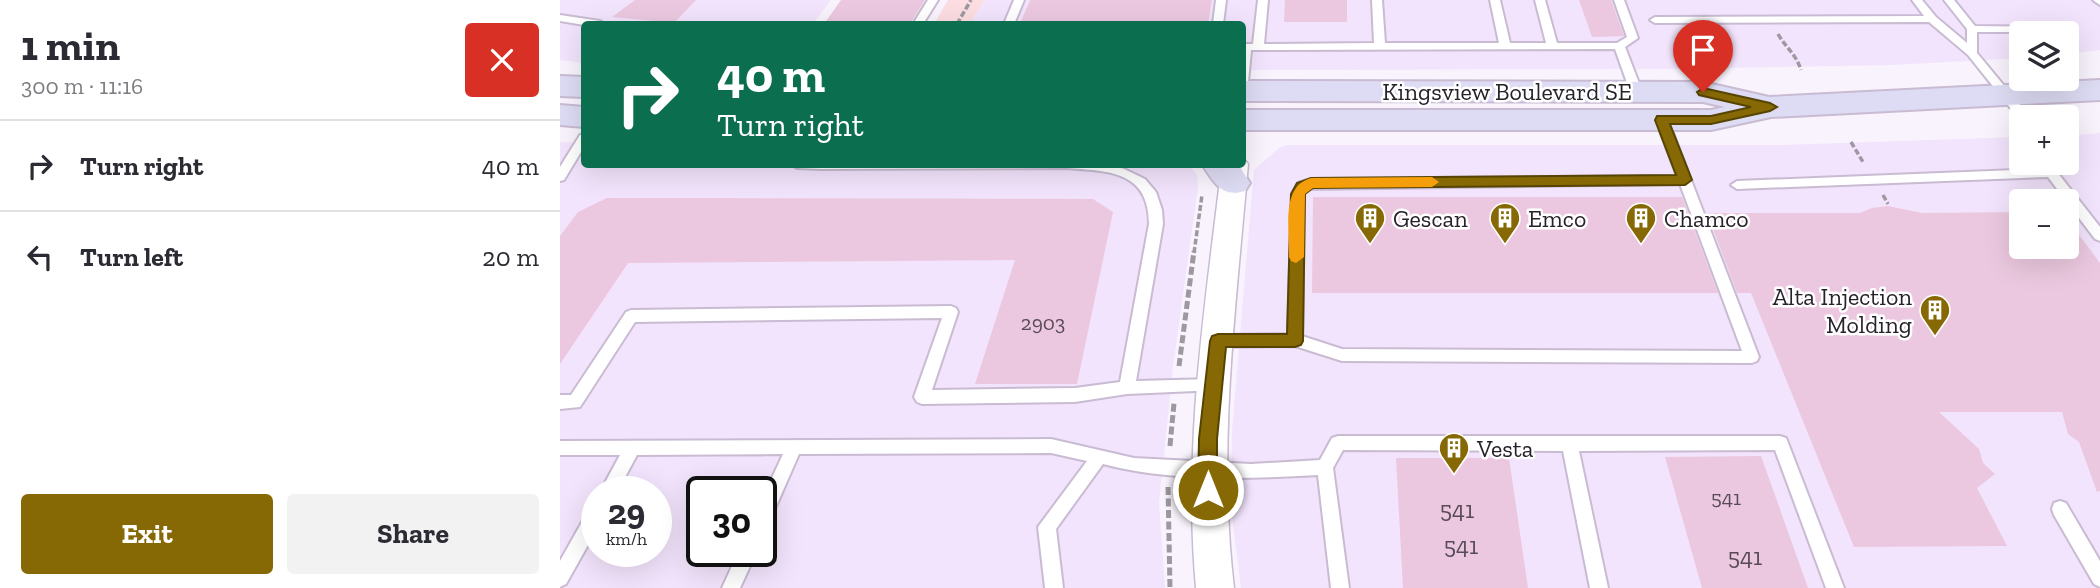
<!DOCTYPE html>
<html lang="en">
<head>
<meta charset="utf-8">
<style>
	:root { --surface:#fff; --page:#f2f2f3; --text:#2b2b33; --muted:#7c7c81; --line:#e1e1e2; --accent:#866904 }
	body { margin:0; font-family:"Zilla Slab",serif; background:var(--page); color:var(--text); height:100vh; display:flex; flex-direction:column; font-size:26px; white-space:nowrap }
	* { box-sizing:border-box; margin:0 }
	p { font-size:23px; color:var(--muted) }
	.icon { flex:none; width:38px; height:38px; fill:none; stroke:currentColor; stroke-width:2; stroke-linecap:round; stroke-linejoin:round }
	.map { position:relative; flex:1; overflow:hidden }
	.sheet { display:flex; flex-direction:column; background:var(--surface); width:560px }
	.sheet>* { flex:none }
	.hud { position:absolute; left:21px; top:21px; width:665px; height:147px; border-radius:7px; box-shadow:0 7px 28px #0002; background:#0b6e4f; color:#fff; overflow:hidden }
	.controls { position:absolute; left:1449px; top:21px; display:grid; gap:14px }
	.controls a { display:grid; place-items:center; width:70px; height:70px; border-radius:7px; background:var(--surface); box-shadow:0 7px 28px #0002; font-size:35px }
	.speed { position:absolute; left:21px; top:476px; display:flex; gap:14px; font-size:35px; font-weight:700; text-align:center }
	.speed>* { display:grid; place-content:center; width:91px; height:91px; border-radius:50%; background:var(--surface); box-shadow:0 7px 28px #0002; line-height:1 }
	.speed small { font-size:18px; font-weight:400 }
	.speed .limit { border:4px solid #111; border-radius:10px; background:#fff; color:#111 }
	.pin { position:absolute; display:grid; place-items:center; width:60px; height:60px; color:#fff; margin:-72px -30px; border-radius:50% 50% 50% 0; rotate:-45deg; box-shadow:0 0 7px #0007 }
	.pin .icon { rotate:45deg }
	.me { position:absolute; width:77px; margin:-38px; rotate:0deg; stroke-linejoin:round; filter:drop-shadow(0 0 5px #0008) }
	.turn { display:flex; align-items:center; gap:24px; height:147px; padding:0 21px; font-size:32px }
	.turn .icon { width:91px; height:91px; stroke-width:2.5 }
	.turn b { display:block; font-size:49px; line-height:60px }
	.round { display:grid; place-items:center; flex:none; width:74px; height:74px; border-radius:7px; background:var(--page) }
	.head { display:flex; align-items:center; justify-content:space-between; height:119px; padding:0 21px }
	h1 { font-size:42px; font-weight:800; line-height:52px }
	.cta { display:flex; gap:14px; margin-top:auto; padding:14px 21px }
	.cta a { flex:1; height:80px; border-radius:7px; background:var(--accent); color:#fff; font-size:28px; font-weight:800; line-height:80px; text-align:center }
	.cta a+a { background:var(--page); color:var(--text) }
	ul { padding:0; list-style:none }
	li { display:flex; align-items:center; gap:21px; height:91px; padding:0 21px; border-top:2px solid var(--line) }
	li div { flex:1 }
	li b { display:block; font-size:26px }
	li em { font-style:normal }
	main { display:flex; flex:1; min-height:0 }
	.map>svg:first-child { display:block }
	.built { fill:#f2e4fc; fill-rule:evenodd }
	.green { fill:#fcdde2 }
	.building { fill:#ebc8df }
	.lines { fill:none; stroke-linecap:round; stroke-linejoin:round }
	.service-casing { stroke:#c8bbd2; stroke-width:4 }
	.minor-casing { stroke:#c8bbd2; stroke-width:3 }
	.secondary-casing { stroke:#c8bbd2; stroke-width:4 }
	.path-far1 { stroke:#9e98a1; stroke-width:3.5; stroke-dasharray:6 2.5; stroke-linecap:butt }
	.path { stroke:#9e98a1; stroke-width:5; stroke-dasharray:8 3.5; stroke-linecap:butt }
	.service { fill:#fff; fill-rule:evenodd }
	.minor { fill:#fff; fill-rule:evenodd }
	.secondary { fill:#dddcf4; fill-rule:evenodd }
	.route { fill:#866904; stroke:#574403; stroke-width:2 }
	.slow { fill:#f59e0b }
	.labels { text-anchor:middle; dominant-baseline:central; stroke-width:5; stroke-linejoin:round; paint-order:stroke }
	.number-label { font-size:21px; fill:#584b57 }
	.street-label { font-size:24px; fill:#27212a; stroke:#fff }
	.poi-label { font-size:24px; fill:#27212a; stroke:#fff; text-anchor:start }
	.near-number-label { font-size:24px; fill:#584b57 }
</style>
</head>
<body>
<main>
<section class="sheet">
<div class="head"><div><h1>1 min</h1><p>300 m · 11:16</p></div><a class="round" style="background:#d93025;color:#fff"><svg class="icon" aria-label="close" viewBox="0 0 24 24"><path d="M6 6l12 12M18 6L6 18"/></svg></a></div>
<ul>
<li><svg class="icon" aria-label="right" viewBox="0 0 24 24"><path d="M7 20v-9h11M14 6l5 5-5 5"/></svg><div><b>Turn right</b></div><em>40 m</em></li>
<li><svg class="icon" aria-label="left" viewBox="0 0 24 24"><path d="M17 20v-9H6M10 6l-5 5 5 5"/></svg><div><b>Turn left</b></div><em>20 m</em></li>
</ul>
<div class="cta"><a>Exit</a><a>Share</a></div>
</section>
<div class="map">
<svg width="1540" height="588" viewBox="0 0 1540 588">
	<rect width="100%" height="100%" fill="#f8f3fc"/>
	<path class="built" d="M0 0H271L253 24H24V63L0 60Z
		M424 0H1540V50L1507 54V33H1461V58L1332 65 1104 69 683 70 682 24H410Z
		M1540 133V588H681L671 509 672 431 694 170 719 148 727 145H1223L1461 137V163H1507V136ZM1461 201H1507V247H1461Z
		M0 142 24 143V164H629L637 176 638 186 613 367 599 502 605 588H0ZM37 492H96V551H37ZM142 492H201V551H142Z"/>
	<path class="green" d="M388 0H424L410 24H374Z"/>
	<path class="building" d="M75 0H136L114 23 52 17Z
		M281 0H365L350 24H264Z
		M470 0H652L648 24H460Z
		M725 0H787V22H724Z
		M1019 0H1051L1064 36 1032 37Z
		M753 197H1122L1158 293H752Z
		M47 198 533 199 553 212 517 384H415L455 260 68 263 0 364V236L18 212Z
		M1328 206 1362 213 1461 212V247H1507V219L1540 263V491L1537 492 1519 442 1508 434 1502 412H1379L1419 449 1423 463 1435 474 1417 488 1447 546 1294 547 1191 293H1177L1147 213H1300L1312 208Z
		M1201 456 1248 588H1142L1105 457Z
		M836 458H949L968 588H843Z"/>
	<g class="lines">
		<g class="service-casing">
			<path id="service" d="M368 0H378L363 24H353Z
				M454 0H464L454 24H444Z
				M656 0H666L663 24H653Z
				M698 0H708L704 44 814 43 812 0H822L825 43H939L930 0H940L950 43H986L975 0H985L997 43H1057L1067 37 1054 0H1064L1078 38 1065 47 1082 91 1076 95 1070 91 1055 49 691 50 688 82 682 85V44H693Z
				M1352 0H1362L1376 17 1407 43V29L1384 0H1394L1415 26 1496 27V31L1492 32H1417V53L1470 117H1461L1460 120 1408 55 1369 22 1095 23 1090 20 1095 17 1364 16Z
				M1533 0H1540V5Z
				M0 15 40 21 45 24 24 25 0 21Z
				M1102 116 1108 120 1199 357 1197 361 1192 363 782 361 735 346 658 347 653 345 651 341 653 337 658 335 728 334 732 194 738 183 751 179 1117 176 1096 120ZM1120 184 1182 351 782 349 742 336 744 194 747 189Z
				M24 134V147L4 180 0 181V167L20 135Z
				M1481 163H1493L1497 172 1540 227V241L1535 239 1488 177 1177 189 1171 185 1177 181 1483 169Z
				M231 164H548L564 169 585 179 596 192 602 210 603 224 576 381 653 379 658 380 661 385 658 390 567 394 515 402 362 404 357 402 354 397 382 318 75 322 20 407 0 409V395H11L66 312 71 310 391 306 396 308 398 312 372 390 515 388 560 382 589 224C589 171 549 171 506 168L261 169 237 168Z
				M778 436H1220L1226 438 1228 443 1284 588H1266L1215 450 1019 451 1048 588H1030L1003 451 783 450 773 468 789 588H771L758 475C688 479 611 482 543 464L496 529 503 588H485L478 527 527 461 491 453 239 454 207 527 201 529V502L223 454 77 455 57 492H40L60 455H0V441L491 439 574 458 691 464 760 460 772 438Z
				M1500 501 1506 503 1540 561V587L1534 584 1494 515 1492 509 1494 503Z
				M37 504V529L6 584 0 587V561L31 506Z
				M179 551H197L180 588H162Z"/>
		</g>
		<g class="minor-casing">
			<path id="minor" d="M682 157 688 164C676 306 657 446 674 588H636C623 445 645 306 662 164H682Z"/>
		</g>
		<g class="secondary-casing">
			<path id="secondary" d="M0 76 24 77V97L0 96Z
				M1540 80V100L1211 117 1151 130H682V110H1151L1165 107 1143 102 682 101V81L1143 82 1209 97Z
				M0 105 24 107V127L0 125Z
				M642 164H678L690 183 685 191C662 198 654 183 642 164Z"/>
		</g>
		<path class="path-far1" d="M397 24 411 0
			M1218 34C1226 48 1236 54 1241 70
			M1291 142 1303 162
			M1323 195 1328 204
			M634 253 642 195"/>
		<path class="path" d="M619 366 634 251
			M610 446 614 403
			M608 487 610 588"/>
		<use href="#service" class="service"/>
		<use href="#minor" class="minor"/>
		<use href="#secondary" class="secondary"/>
	</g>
	<path class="route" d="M1143 88 1210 103 1217 107 1210 111 1151 124H1110L1132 180 1125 185 753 188 745 194 743 341 741 345 735 347H666L657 439V490L654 497 648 499 641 497 638 490 639 439 650 341 652 336 658 334H727L731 194 737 183 751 178 1116 175 1095 120 1097 116H1151L1191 107 1139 95 1137 92Z"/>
	<path class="slow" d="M872 177 879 182 872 187 753 188 745 194 744 257 736 263 731 261 729 257C730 230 720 187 751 178Z"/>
	<defs>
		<g id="building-pin" transform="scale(1.575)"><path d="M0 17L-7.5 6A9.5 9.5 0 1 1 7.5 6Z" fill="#866904" stroke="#fff"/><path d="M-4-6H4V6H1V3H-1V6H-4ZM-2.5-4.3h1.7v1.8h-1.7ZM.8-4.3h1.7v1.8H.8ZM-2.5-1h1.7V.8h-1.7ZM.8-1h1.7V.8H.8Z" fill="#fff"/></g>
	</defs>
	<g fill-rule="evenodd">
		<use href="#building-pin" x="810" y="218"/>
		<use href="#building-pin" x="945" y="218"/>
		<use href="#building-pin" x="1081" y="218"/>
		<use href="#building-pin" x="1375" y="310"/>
		<use href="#building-pin" x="894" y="448"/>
	</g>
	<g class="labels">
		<g class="number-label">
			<text x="483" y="322">2903</text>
			<text x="1166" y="497">541</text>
		</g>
		<g class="street-label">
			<text x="947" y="91">Kingsview Boulevard SE</text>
		</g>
		<g class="poi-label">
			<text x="833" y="218">Gescan</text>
			<text x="968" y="218">Emco</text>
			<text x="1104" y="218">Chamco</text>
			<text x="1352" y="296" text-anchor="end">Alta Injection<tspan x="1352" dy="28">Molding</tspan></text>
			<text x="917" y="448">Vesta</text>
		</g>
		<g class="near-number-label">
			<text x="897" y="509">541</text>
			<text x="901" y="545">541</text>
			<text x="1185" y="556">541</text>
		</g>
	</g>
</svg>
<div class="controls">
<a><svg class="icon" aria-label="layers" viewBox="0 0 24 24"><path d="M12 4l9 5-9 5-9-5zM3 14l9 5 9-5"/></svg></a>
<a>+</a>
<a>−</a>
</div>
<div class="speed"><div>29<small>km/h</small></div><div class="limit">30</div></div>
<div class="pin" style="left:1143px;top:92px;background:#d93025"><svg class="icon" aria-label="arrive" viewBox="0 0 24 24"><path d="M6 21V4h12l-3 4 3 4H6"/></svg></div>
<svg class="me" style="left:648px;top:490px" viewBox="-20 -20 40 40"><circle r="17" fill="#866904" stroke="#fff" stroke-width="3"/><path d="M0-11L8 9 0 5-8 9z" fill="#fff"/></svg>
<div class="hud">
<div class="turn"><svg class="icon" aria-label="right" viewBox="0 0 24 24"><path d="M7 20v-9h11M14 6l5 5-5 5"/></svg><div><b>40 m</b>Turn right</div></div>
</div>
</div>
</main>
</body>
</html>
